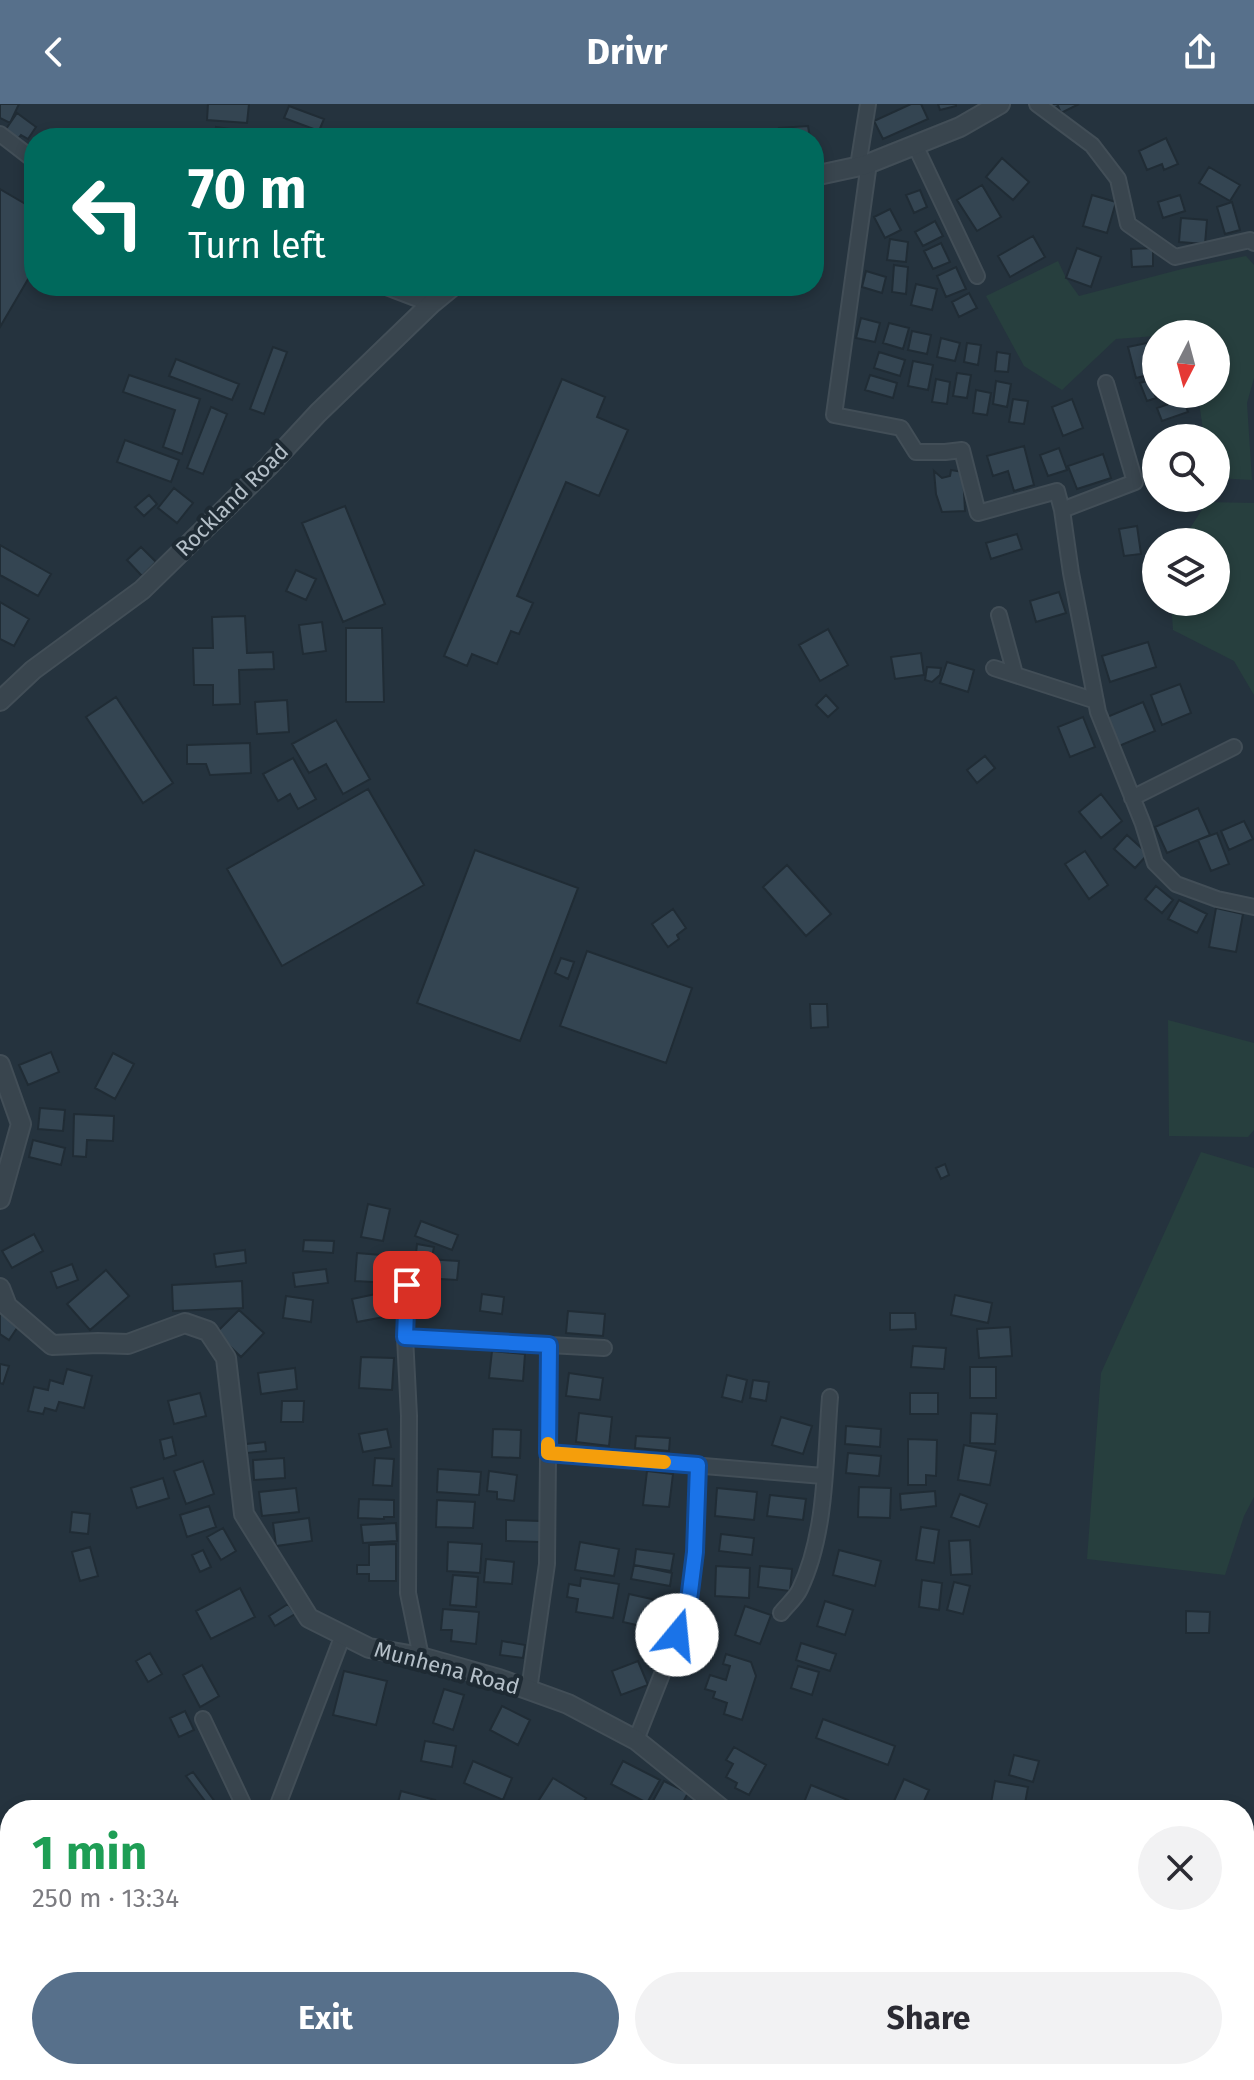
<!DOCTYPE html>
<html lang="en">
<head>
<meta charset="utf-8">
<style>
	:root { --surface:#fff; --page:#f2f2f3; --text:#2b2b33; --muted:#7c7c81; --accent:#57708b }
	body { margin:0; font-family:"Fira Sans",sans-serif; background:var(--page); color:var(--text); height:100vh; display:flex; flex-direction:column; font-size:30px; white-space:nowrap }
	* { box-sizing:border-box; margin:0 }
	p { font-size:26px; color:var(--muted) }
	.icon { flex:none; width:44px; height:44px; fill:none; stroke:currentColor; stroke-width:2; stroke-linecap:round; stroke-linejoin:round }
	.map { position:relative; flex:1; overflow:hidden }
	.panel { position:absolute; left:0px; top:1696px; width:1254px; height:280px; display:flex; flex-direction:column; background:var(--surface); border-radius:32px 32px 0 0; box-shadow:0 4px 12px #0003 }
	.panel>* { flex:none }
	.banner { position:absolute; left:24px; top:24px; width:800px; height:168px; border-radius:32px; box-shadow:0 4px 12px #0003; background:#00695c; color:#fff; overflow:hidden }
	.needle { width:52px; rotate:186deg }
	.controls { position:absolute; left:1142px; top:216px; display:grid; gap:16px }
	.controls a { display:grid; place-items:center; width:88px; height:88px; border-radius:50%; background:var(--surface); box-shadow:0 4px 12px #0003; font-size:40px }
	.pin { position:absolute; display:grid; place-items:center; width:68px; height:68px; color:#fff; margin:-34px; border-radius:16px; box-shadow:0 4px 12px #0006 }
	.me { position:absolute; width:88px; margin:-44px; rotate:17deg; stroke-linejoin:round; filter:drop-shadow(0 0 6px #0008) }
	.turn { display:flex; align-items:center; gap:28px; height:168px; padding:0 32px; font-size:36px }
	.turn .icon { width:104px; height:104px; stroke-width:2.5 }
	.turn b { display:block; font-size:56px; line-height:68px }
	.round { display:grid; place-items:center; flex:none; width:84px; height:84px; border-radius:42px; background:var(--page) }
	.headline { display:flex; align-items:center; justify-content:space-between; height:136px; padding:0 32px }
	h1 { font-size:48px; font-weight:700; line-height:60px; color:#1e9e55 }
	.primary-button { display:flex; gap:16px; margin-top:auto; padding:16px 32px }
	.primary-button a { flex:1; height:92px; border-radius:48px; background:var(--accent); color:#fff; font-size:32px; font-weight:700; line-height:92px; text-align:center }
	.primary-button a+a { background:var(--page); color:var(--text) }
	header { display:flex; justify-content:space-between; align-items:center; height:104px; padding:0 32px; background:var(--accent); color:#fff; font-size:36px; font-weight:700 }
	.map>svg:first-child { display:block }
	.green { fill:#273f3e }
	.building { fill:#344552; stroke:#202c35; stroke-width:2 }
	.lines { fill:none; stroke-linecap:round; stroke-linejoin:round }
	.minor-casing { stroke:#424e57; stroke-width:18 }
	.tertiary-casing { stroke:#424e57; stroke-width:22 }
	.minor { stroke:#39454e; stroke-width:14 }
	.tertiary { stroke:#39454e; stroke-width:18 }
	.route-casing { stroke:#114b97; stroke-width:20 }
	.route { stroke:#1a73e8; stroke-width:14 }
	.slow { stroke:#f59e0b; stroke-width:14 }
	.labels { text-anchor:middle; dominant-baseline:central; stroke-width:8; stroke-linejoin:round; paint-order:stroke }
	.street-label { font-size:22px; fill:#b5c0c9; stroke:#1e2a33 }
</style>
</head>
<body>
<header><svg class="icon" aria-label="back" viewBox="0 0 24 24"><path d="M15 5l-7 7 7 7"/></svg>Drivr<svg class="icon" aria-label="share" viewBox="0 0 24 24"><path d="M12 15V3M7 8l5-5 5 5M5 13v7h14v-7"/></svg></header>
<div class="map">
<svg width="1254" height="1976" viewBox="0 0 1254 1976">
	<rect width="100%" height="100%" fill="#25333e"/>
	<path class="green" d="M1246 152 1254 161V274L1247 299 1252 376 1216 374V334H1204L1198 290H1216V230H1156V232L1116 235 1062 286 1024 262 986 192 1058 157 1066 174 1079 192 1182 165Z
		M1207 398 1254 399V591L1234 557 1173 526 1171 498H1216V438H1181Z
		M1168 916 1254 939V1026L1248 1033 1169 1032Z
		M1201 1048 1254 1064V1393L1244 1412 1225 1471 1087 1455 1101 1269Z"/>
	<path class="building" d="M0 0H19L10 19 0 14Z
		M208 0H249L247 19 207 16Z
		M911 0H921L928 15 883 35 874 17Z
		M938 0H956V2L940 6Z
		M1046 0H1079L1061 9 1058 2 1049 7Z
		M289 2 324 15 319 27 284 14Z
		M17 9 36 23 28 35 21 31 16 37 4 28Z
		M808 22 810 34H780L779 24Z
		M216 23 245 27 244 34H215Z
		M1166 34 1178 60 1164 66 1162 60 1147 66 1139 47Z
		M1002 54 1029 78 1013 96 986 73Z
		M1209 63 1240 81 1230 97 1199 79Z
		M982 81 1001 113 977 127 957 96Z
		M0 85 34 105V165L0 223Z
		M920 86 927 103 914 109 906 91Z
		M1092 91 1116 98 1107 129 1083 122Z
		M1180 91 1185 107 1163 114 1158 98Z
		M1232 98 1240 126 1225 130 1217 103Z
		M890 105 901 126 885 134 874 113Z
		M1181 114 1207 116 1205 140 1179 138Z
		M935 117 943 132 923 142 915 128Z
		M1033 132 1045 153 1010 173 998 152Z
		M890 135 908 138 906 158 887 156Z
		M941 139 950 158 933 165 924 147Z
		M1077 144 1101 153 1091 183 1066 174Z
		M1153 144V162L1132 163 1131 145Z
		M894 161 908 163 906 190 892 188Z
		M956 163 966 185 946 193 937 172Z
		M866 167 886 173 882 189 862 183Z
		M916 180 937 185 932 206 911 201Z
		M969 189 977 204 959 213 952 198Z
		M861 214 880 219 875 238 856 234Z
		M889 219 909 224 903 245 883 239Z
		M912 227 931 231 927 250 908 246Z
		M941 234 960 239 955 257 937 253Z
		M1156 237V269L1136 274 1128 243Z
		M967 239 981 241 978 261 964 258Z
		M273 243 287 248 264 310 250 305Z
		M879 248 905 256 900 272 874 264Z
		M997 248 1010 250 1008 268 995 267Z
		M176 255 239 280 232 296 169 272Z
		M913 257 933 261 928 286 908 282Z
		M957 269 971 271 967 294 953 292Z
		M129 271 200 295 182 350 163 343 175 306 123 288Z
		M870 271 897 279 893 294 865 286Z
		M1156 274V287L1154 288 1156 294 1147 297 1140 279Z
		M562 275 605 293 597 313 628 326 599 392 566 378 517 492 533 499 519 530 511 527 497 560 472 550 467 562 444 552Z
		M936 275 950 278 947 300 932 298Z
		M996 277 1011 280 1007 303 993 300Z
		M976 286 991 289 987 311 973 309Z
		M1013 295 1028 297 1024 320 1009 318Z
		M1072 295 1083 324 1063 332 1052 303Z
		M1183 295 1188 308 1162 317 1157 304Z
		M211 303 227 310 203 370 187 364Z
		M1204 325V334H1164L1163 328Z
		M125 336 179 356 171 378 117 358Z
		M1024 342 1034 381 1014 387 1008 367 993 372 987 352Z
		M1059 344 1067 366 1048 372 1040 351Z
		M1103 350 1111 374 1077 385 1068 362Z
		M951 366 963 368 965 407 942 408 936 390 934 367 942 374 950 372Z
		M174 384 193 399 177 419 158 404Z
		M149 391 157 400 144 412 135 403Z
		M345 402 385 500 343 518 302 419Z
		M1137 422 1141 450 1124 452 1119 425Z
		M1017 430 1022 445 991 455 986 439Z
		M0 441 51 470 38 492 0 471Z
		M141 443 156 458 142 472 127 456Z
		M296 466 316 475 306 496 286 487Z
		M1059 488 1066 509 1036 518 1030 497Z
		M0 498 29 515 14 542 0 535Z
		M245 512 247 549 273 548 274 565 239 566 240 600 213 601V581H194L193 544H213L212 513Z
		M322 518 326 547 303 550 299 521Z
		M346 524H382L384 598H346Z
		M828 525 848 561 820 577 799 541Z
		M1148 538 1156 563 1110 578 1102 552Z
		M921 549 924 571 895 575 891 553Z
		M947 558 974 566 968 588 940 579Z
		M927 563 941 564 940 571 932 578 925 576Z
		M1180 580 1191 609 1162 621 1151 591Z
		M826 591 838 604 828 613 816 601Z
		M116 593 173 679 143 699 86 613Z
		M287 596 289 628 257 630 255 598Z
		M1143 598 1155 627 1119 642 1107 613Z
		M1083 613 1095 643 1070 653 1058 623Z
		M336 616 370 675 343 690 326 660 309 669 292 640Z
		M250 639 251 669 210 671 206 660H187V641Z
		M985 652 995 664 977 679 967 666Z
		M293 654 316 695 298 705 290 690 278 697 263 670Z
		M368 685 424 781 282 862 227 765Z
		M1101 690 1122 717 1101 734 1079 708Z
		M1198 704 1210 731 1167 749 1155 723Z
		M1244 717 1253 735 1229 746 1221 727Z
		M1217 729 1229 760 1211 767 1198 736Z
		M1127 731 1148 750 1135 764 1114 745Z
		M475 746 578 784 520 937 417 899Z
		M1085 747 1108 781 1089 795 1065 760Z
		M787 761 831 810 806 832 763 783Z
		M1156 782 1173 796 1162 809 1145 795Z
		M1179 796 1207 810 1197 829 1168 815Z
		M1216 804 1243 810 1236 848 1209 843Z
		M673 805 686 824 677 831 679 835 668 843 652 820Z
		M587 847 692 884 666 959 560 922Z
		M561 854 574 858 568 875 555 869Z
		M810 900H827L828 923 811 924Z
		M51 948 59 968 28 981 19 961Z
		M113 949 134 960 115 995 95 984Z
		M40 1004 65 1006 63 1027 38 1025Z
		M74 1010 114 1012 113 1037 87 1036 86 1053 73 1052Z
		M33 1036 65 1044 61 1061 29 1053Z
		M945 1060 949 1071 941 1075 936 1064Z
		M368 1100 390 1105 383 1137 361 1133Z
		M421 1117 458 1131 452 1146 415 1132Z
		M34 1130 43 1147 12 1164 2 1147Z
		M304 1136 334 1137 333 1149 303 1147Z
		M417 1140 434 1143 432 1153 416 1150Z
		M245 1146 246 1159 216 1163 214 1150Z
		M357 1149 393 1152 391 1179 355 1177Z
		M425 1155 459 1157 457 1176 423 1174Z
		M72 1160 78 1176 57 1184 51 1168Z
		M326 1165 328 1179 295 1183 293 1169Z
		M106 1166 129 1192 90 1226 67 1200Z
		M242 1177 243 1204 173 1207 172 1181Z
		M390 1187 395 1211 357 1218 352 1195Z
		M482 1190 504 1193 502 1210 480 1207Z
		M955 1191 992 1199 988 1219 951 1211Z
		M286 1192 313 1196 311 1218 283 1214Z
		M0 1204 21 1218 9 1236 0 1230Z
		M239 1206 264 1229 241 1253 216 1229Z
		M568 1207 605 1210 603 1232 566 1229Z
		M890 1209H915L916 1225 890 1226Z
		M1010 1223 1012 1252 979 1254 977 1225Z
		M913 1242 946 1244 944 1265 911 1263Z
		M492 1247 525 1250 523 1277 489 1274Z
		M361 1253 394 1254 392 1286 359 1284Z
		M0 1260 9 1262 3 1280 0 1279Z
		M970 1263H996V1294H970Z
		M295 1264 297 1285 261 1290 258 1269Z
		M67 1265 92 1272 84 1304 59 1298 56 1307 45 1304 43 1310 28 1307 34 1283 48 1286 50 1276 63 1280Z
		M569 1269 603 1274 600 1296 566 1292Z
		M727 1271 747 1276 742 1298 722 1293Z
		M753 1276 769 1278 766 1297 750 1294Z
		M200 1289 206 1312 174 1320 168 1297Z
		M910 1289H938V1310H910Z
		M282 1297H304L303 1318H281Z
		M579 1309 612 1313 609 1342 576 1338Z
		M971 1309 997 1310 995 1340 970 1339Z
		M781 1313 812 1322 803 1350 772 1341Z
		M846 1322 881 1325 880 1343 845 1340Z
		M387 1325 391 1343 363 1348 359 1330Z
		M493 1325 521 1326 520 1354 492 1353Z
		M636 1332 670 1334 669 1347 635 1344Z
		M172 1333 176 1351 164 1355 160 1336Z
		M908 1335 937 1336 936 1372 926 1371V1381H908Z
		M265 1338 266 1347 247 1349 246 1340Z
		M964 1341 996 1347 990 1381 958 1376Z
		M848 1349 881 1352 879 1372 846 1369Z
		M284 1354 285 1374 254 1376 253 1356Z
		M375 1354 394 1355 392 1382 373 1381Z
		M203 1357 214 1390 186 1400 174 1367Z
		M438 1365 481 1368 479 1391 437 1388Z
		M489 1367 517 1371 514 1397 497 1395V1388L487 1387Z
		M647 1367 673 1370 669 1403 643 1401Z
		M163 1374 169 1394 137 1404 131 1384Z
		M859 1383 891 1384 890 1414 858 1413Z
		M296 1384 299 1408 262 1412 259 1388Z
		M717 1384 757 1388 754 1416 715 1412Z
		M935 1387 936 1402 901 1406 900 1390Z
		M960 1390 987 1400 979 1423 951 1413Z
		M770 1391 806 1395 803 1416 767 1412Z
		M359 1395 394 1396V1413H384V1415L358 1414Z
		M437 1396 475 1398 473 1424 436 1423Z
		M209 1402 216 1423 187 1433 180 1411Z
		M72 1408 90 1410 88 1430 70 1428Z
		M309 1414 312 1437 276 1442 273 1419Z
		M506 1416 540 1417V1438L506 1437Z
		M396 1419 397 1437 363 1439 361 1421Z
		M921 1423 939 1426 934 1459 916 1456Z
		M223 1424 236 1447 221 1456 207 1433Z
		M721 1430 754 1434 752 1451 719 1447Z
		M970 1436 972 1470 951 1471 949 1437Z
		M448 1438 482 1440 480 1469 447 1467Z
		M580 1438 619 1445 614 1472 575 1466Z
		M396 1440V1477H369V1470H357V1461H369V1441Z
		M90 1443 98 1472 80 1477 72 1448Z
		M636 1445 674 1450 671 1467 634 1461Z
		M203 1446 211 1463 200 1468 192 1451Z
		M839 1446 881 1457 875 1482 833 1471Z
		M486 1455 514 1458 512 1480 484 1478Z
		M634 1461 672 1469 670 1482 631 1475Z
		M716 1462 750 1464 749 1494 715 1492Z
		M760 1462 792 1465 790 1487 758 1483Z
		M453 1471 478 1473 476 1503 450 1501Z
		M581 1474 619 1480 613 1514 576 1508 578 1495 567 1493 569 1480 580 1482Z
		M922 1476 942 1479 939 1506 919 1503Z
		M954 1478 970 1482 963 1510 947 1506Z
		M240 1484 255 1513 211 1535 196 1507Z
		M629 1490 665 1498 659 1526 623 1518Z
		M825 1497 853 1506 845 1531 817 1522Z
		M288 1500 295 1510 275 1522 269 1512Z
		M745 1502 771 1511 760 1540 735 1531Z
		M443 1505 479 1508 476 1540 451 1537 452 1526H441Z
		M1186 1507 1210 1508 1209 1529H1186Z
		M502 1537 525 1541 523 1554 500 1551Z
		M801 1539 836 1550 830 1567 796 1556Z
		M150 1549 162 1570 148 1578 136 1557Z
		M726 1550 751 1558 756 1572 742 1616 724 1610 727 1599 713 1594 715 1588 705 1585 710 1571 726 1576 730 1562 723 1560Z
		M638 1557 648 1581 621 1591 612 1567Z
		M202 1561 219 1592 200 1603 183 1571Z
		M798 1562 819 1568 812 1591 791 1584Z
		M344 1567 387 1577 376 1621 333 1611Z
		M444 1585 464 1591 453 1626 433 1619Z
		M502 1602 530 1616 518 1641 490 1626Z
		M185 1607 194 1626 179 1633 170 1614Z
		M823 1615 895 1642 888 1661 816 1634Z
		M425 1637 456 1642 452 1663 421 1657Z
		M734 1643 766 1661 749 1691 735 1684 737 1679 726 1673 733 1660 726 1656Z
		M1014 1651 1039 1657 1033 1678 1009 1671Z
		M473 1657 512 1674 503 1696 464 1679Z
		M623 1657 660 1676 647 1699 611 1680Z
		M193 1668 221 1706H201L198 1702 205 1697 186 1672Z
		M553 1674 586 1694 579 1706H556L539 1696Z
		M904 1675 929 1686 920 1706H890Z
		M664 1677 688 1689 679 1706H648Z
		M995 1677 1028 1683 1024 1705 991 1699Z
		M811 1681 848 1696 844 1706H801Z
		M401 1687 435 1696 432 1706H396Z
		M461 1700 481 1706H460Z
		M1254 1739V1767L1244 1768V1740Z
		M1254 1835V1869L1251 1870 1244 1837Z
		M1254 1876V1907L1248 1877Z
		M1244 1930 1254 1931V1967H1221L1244 1966Z"/>
	<g class="lines">
		<g class="minor-casing">
			<path id="minor" d="M1037 0 1092 41 1118 75 1128 120 1175 153 1250 136 1254 139
				M0 30 34 56
				M915 41 977 172
				M869 59 834 311 901 324 916 348H945L962 346 978 409 1057 387 1062 406
				M858 62 868 0
				M384 182 431 200
				M1106 279 1135 378 1062 406 1071 469 1098 608 1143 720 1155 759 1176 780 1217 795 1254 803
				M999 511 1015 570
				M994 564 1096 597
				M1132 694 1234 643
				M407 1181 405 1233 409 1312 408 1489 421 1553
				M405 1233 604 1244
				M548 1349 823 1372
				M781 1509C787 1501 796 1494 800 1485 827 1429 825 1354 830 1293
				M529 1586 547 1460 549 1241
				M203 1615 246 1706
				M636 1636 688 1504 695 1448 698 1361
				M276 1706 343 1531"/>
		</g>
		<g class="tertiary-casing">
			<path id="tertiary" d="M814 72 865 61 960 23 1000 0
				M0 597 33 566 142 486 268 363 318 309 431 200 453 182
				M0 961 21 1020 0 1095
				M0 1184 7 1202 52 1241 98 1239 128 1240 185 1219 208 1227 226 1254 244 1410 309 1514 369 1544 421 1553 499 1575 568 1600 636 1636 723 1706
				M1244 1805 1254 1803"/>
		</g>
		<use href="#minor" class="minor"/>
		<use href="#tertiary" class="tertiary"/>
	</g>
	<g class="lines">
		<g class="route-casing">
			<path id="route" d="M407 1181 405 1233 549 1241 548 1349 698 1361 695 1448 688 1504 677 1531"/>
		</g>
		<use href="#route" class="route"/>
		<path class="slow" d="M548 1340V1349L664 1358"/>
	</g>
	<g class="labels">
		<g class="street-label">
			<text transform="translate(232 396) rotate(-45)">Rockland Road</text>
			<text transform="translate(447 1564) rotate(15)">Munhena Road</text>
		</g>
	</g>
</svg>
<div class="controls">
<a><svg class="needle" viewBox="-14 -14 28 28"><path d="M0-13l5 13h-10z" fill="#e53935"/><path d="M0 13l5-13h-10z" fill="#7c7c81"/></svg></a>
<a><svg class="icon" aria-label="search" viewBox="0 0 24 24"><circle cx="10" cy="10" r="6"/><path d="M15 15l6 6"/></svg></a>
<a><svg class="icon" aria-label="layers" viewBox="0 0 24 24"><path d="M12 4l9 5-9 5-9-5zM3 14l9 5 9-5"/></svg></a>
</div>
<div class="pin" style="left:407px;top:1181px;background:#d93025"><svg class="icon" aria-label="arrive" viewBox="0 0 24 24"><path d="M6 21V4h12l-3 4 3 4H6"/></svg></div>
<svg class="me" style="left:677px;top:1531px" viewBox="-20 -20 40 40"><circle r="19" fill="#fff"/><path d="M0-13L10 11 0 6-10 11z" fill="#1a73e8"/></svg>
<div class="banner">
<div class="turn"><svg class="icon" aria-label="left" viewBox="0 0 24 24"><path d="M17 20v-9H6M10 6l-5 5 5 5"/></svg><div><b>70 m</b>Turn left</div></div>
</div>
<section class="panel">
<div class="headline"><div><h1>1 min</h1><p>250 m · 13:34</p></div><a class="round"><svg class="icon" aria-label="close" viewBox="0 0 24 24"><path d="M6 6l12 12M18 6L6 18"/></svg></a></div>
<div class="primary-button"><a>Exit</a><a>Share</a></div>
</section>
</div>
</body>
</html>
